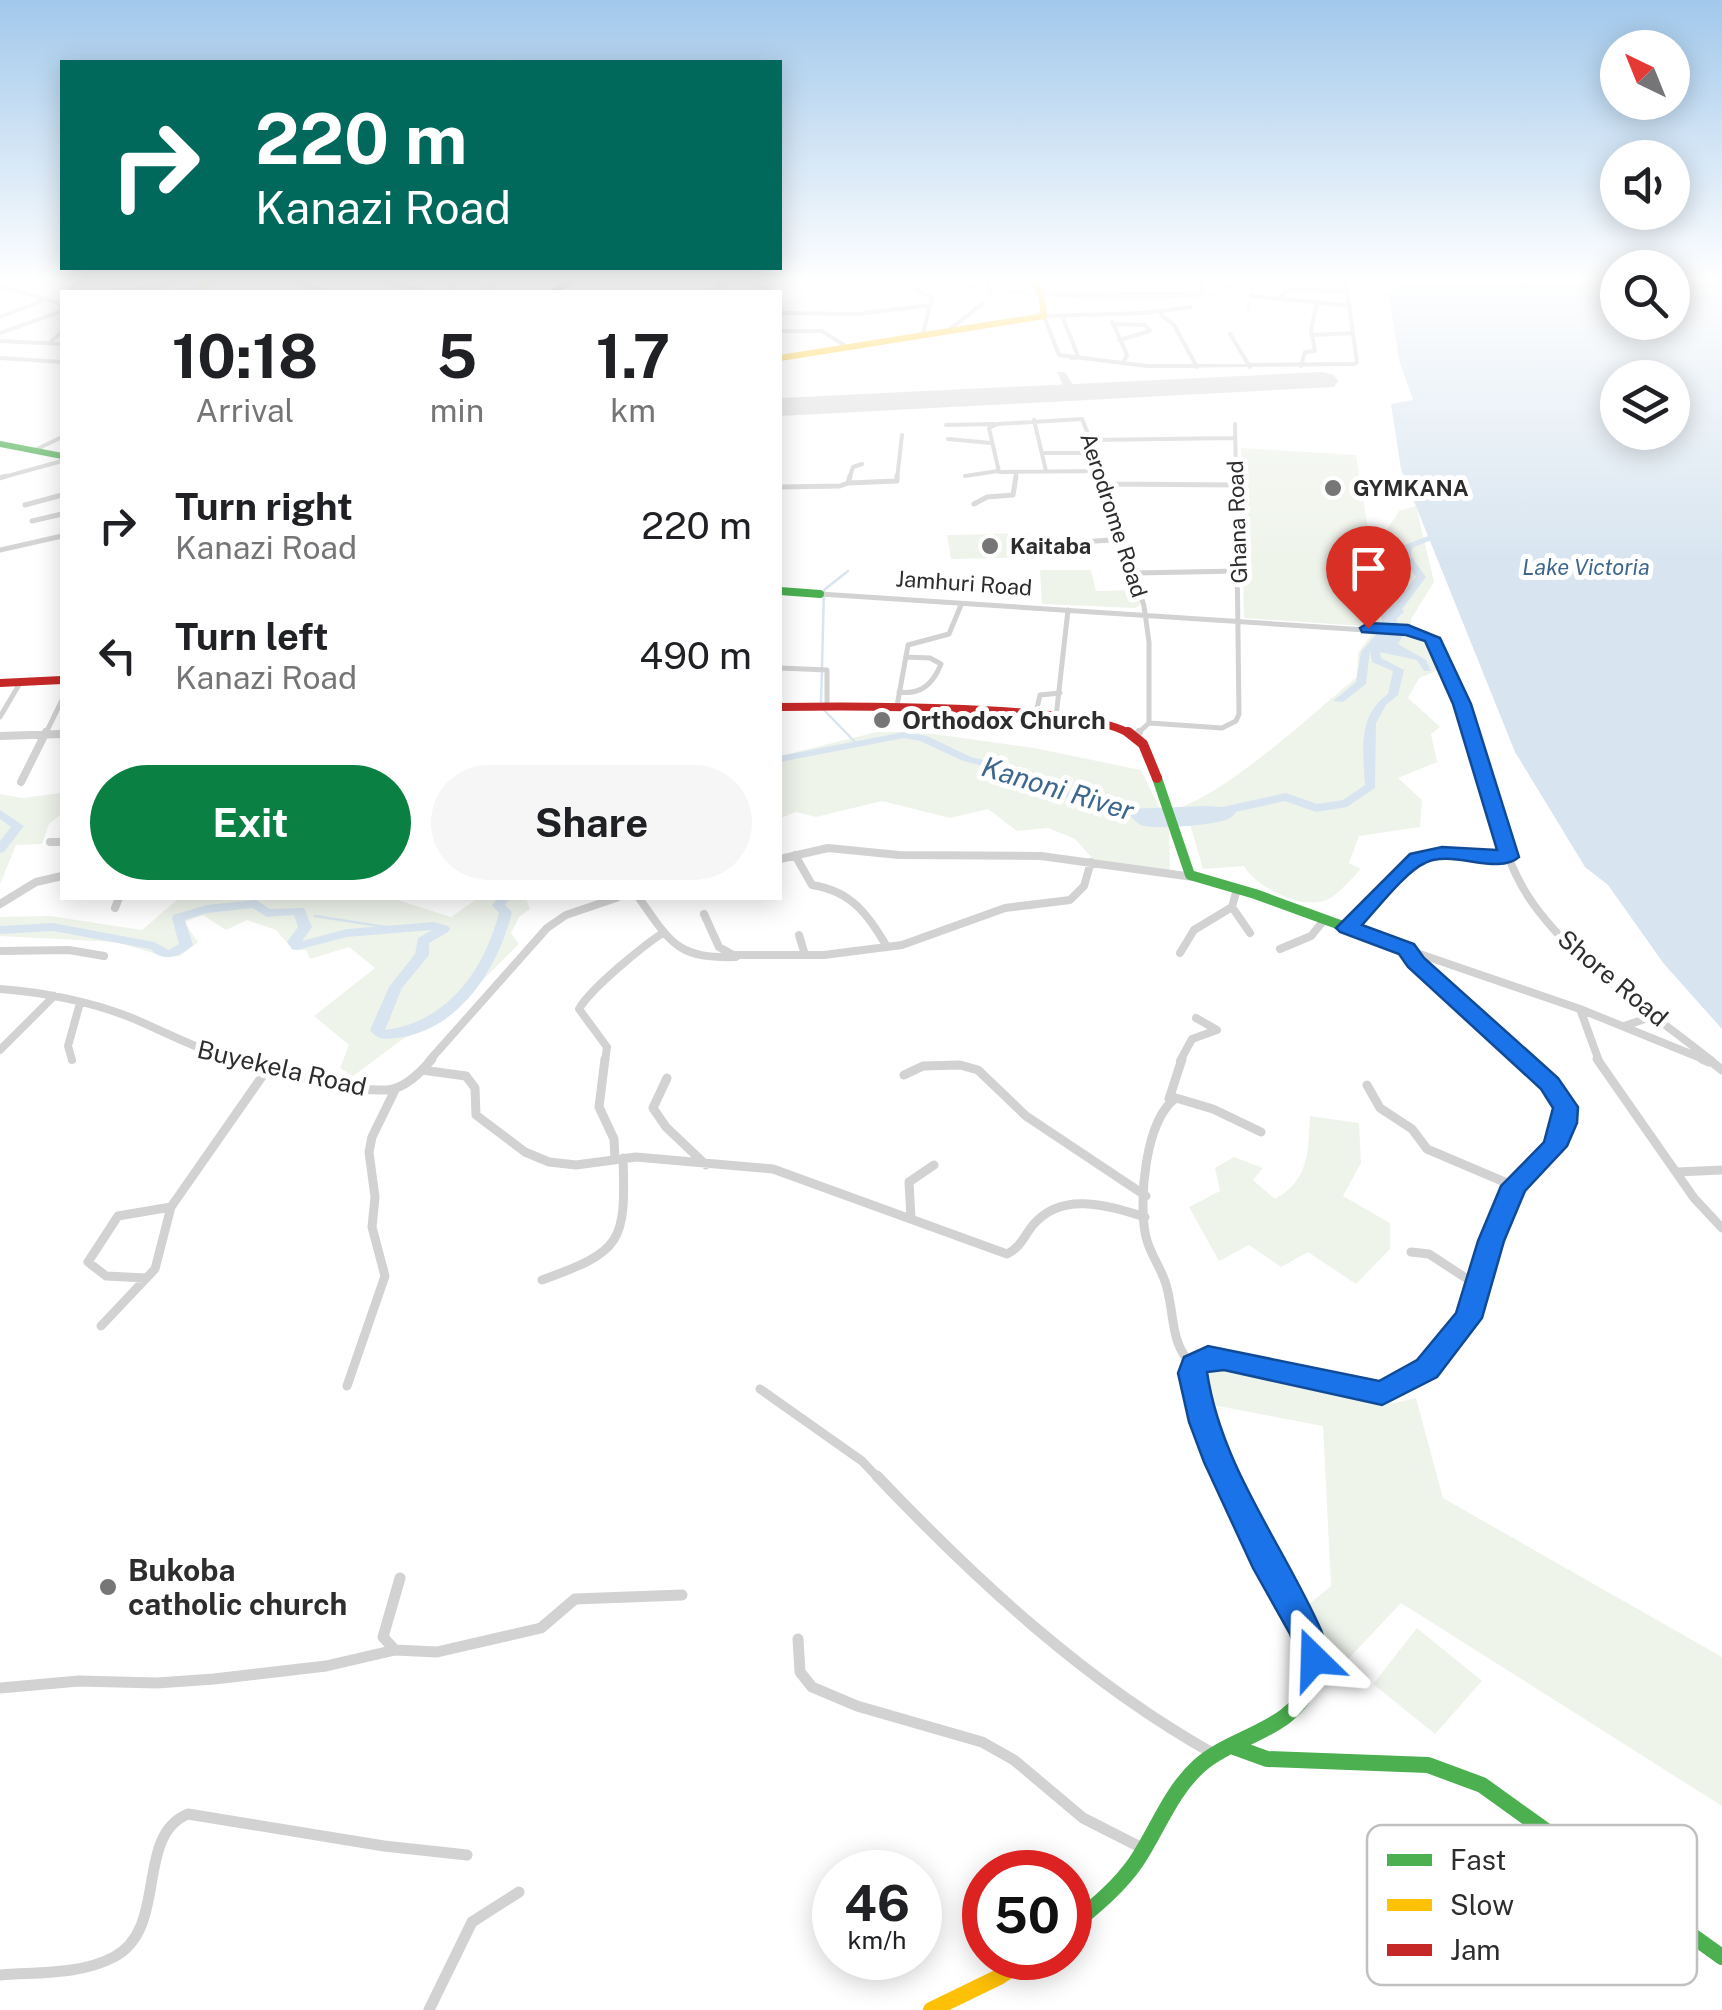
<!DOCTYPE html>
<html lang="en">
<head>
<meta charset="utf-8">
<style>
	:root { --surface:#fff; --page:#f6f6f6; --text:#202124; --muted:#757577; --accent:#0b8043 }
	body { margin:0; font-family:"Public Sans",sans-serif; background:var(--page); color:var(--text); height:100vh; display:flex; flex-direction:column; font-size:38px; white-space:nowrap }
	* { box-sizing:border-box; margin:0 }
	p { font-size:32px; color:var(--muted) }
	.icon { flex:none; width:55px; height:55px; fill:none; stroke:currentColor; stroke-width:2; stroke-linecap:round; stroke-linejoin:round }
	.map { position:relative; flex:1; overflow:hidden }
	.details { position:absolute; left:60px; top:290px; width:722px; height:610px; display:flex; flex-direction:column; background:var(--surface); border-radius:0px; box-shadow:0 5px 25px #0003 }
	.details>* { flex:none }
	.banner { position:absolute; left:60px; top:60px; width:722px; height:210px; border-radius:0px; box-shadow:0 5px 25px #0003; background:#00695c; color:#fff; overflow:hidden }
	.needle { width:65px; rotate:317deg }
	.buttons { position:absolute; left:1600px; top:30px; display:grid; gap:20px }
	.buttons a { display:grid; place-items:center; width:90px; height:90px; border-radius:50%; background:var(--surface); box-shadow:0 5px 25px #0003; font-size:50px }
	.speed { position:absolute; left:812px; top:1850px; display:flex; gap:20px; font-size:50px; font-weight:700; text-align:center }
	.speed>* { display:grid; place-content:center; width:130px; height:130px; border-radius:50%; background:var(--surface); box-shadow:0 5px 25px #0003; line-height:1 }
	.speed small { font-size:25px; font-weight:400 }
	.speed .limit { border:15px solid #d22; background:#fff; color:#111 }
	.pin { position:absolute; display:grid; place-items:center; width:85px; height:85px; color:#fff; margin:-102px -42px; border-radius:50% 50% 50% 0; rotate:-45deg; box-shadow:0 0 10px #0007 }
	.pin .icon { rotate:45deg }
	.me { position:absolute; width:110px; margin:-55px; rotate:338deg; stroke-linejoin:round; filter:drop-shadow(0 0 8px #0008) }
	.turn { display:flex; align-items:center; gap:35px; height:210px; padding:0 30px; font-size:45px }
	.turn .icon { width:130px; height:130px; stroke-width:2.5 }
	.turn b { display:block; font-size:70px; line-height:85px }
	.eta { display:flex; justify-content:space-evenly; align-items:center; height:170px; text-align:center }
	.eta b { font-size:60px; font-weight:700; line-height:70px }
	.cta { display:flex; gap:20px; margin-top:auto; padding:20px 30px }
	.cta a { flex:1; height:115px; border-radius:60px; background:var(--accent); color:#fff; font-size:40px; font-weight:700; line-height:115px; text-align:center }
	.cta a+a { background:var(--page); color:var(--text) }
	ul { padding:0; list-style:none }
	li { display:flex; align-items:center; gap:30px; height:130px; padding:0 30px }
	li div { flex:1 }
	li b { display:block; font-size:38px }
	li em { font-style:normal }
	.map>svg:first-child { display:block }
	.green { fill:#eff4eb }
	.water { fill:#d8e5f0; fill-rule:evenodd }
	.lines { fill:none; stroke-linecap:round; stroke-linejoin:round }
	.stream { stroke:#d8e5f0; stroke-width:2.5 }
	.river { fill:#d8e5f0; fill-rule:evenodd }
	.taxiway { fill:#dcdcdc; fill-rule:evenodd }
	.runway { fill:#dcdcdc; fill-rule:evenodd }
	.street-far4 { stroke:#d2d2d2; stroke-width:4 }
	.street-far3 { stroke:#d2d2d2; stroke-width:5 }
	.street-far2 { stroke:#d2d2d2; stroke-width:8 }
	.street-far1 { stroke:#d2d2d2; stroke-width:9 }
	.street { stroke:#d2d2d2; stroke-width:11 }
	.fast-far4 { stroke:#4caf50; stroke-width:6 }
	.fast-far3 { stroke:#4caf50; stroke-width:8 }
	.fast-far2 { stroke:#4caf50; stroke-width:10 }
	.fast-far1 { stroke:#4caf50; stroke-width:14 }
	.fast { stroke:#4caf50; stroke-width:16 }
	.slow-far1 { stroke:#ffc107; stroke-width:6 }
	.slow { stroke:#ffc107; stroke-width:16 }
	.jam-far3 { stroke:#c62828; stroke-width:8 }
	.jam-far2 { stroke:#c62828; stroke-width:10 }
	.jam-far1 { stroke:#c62828; stroke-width:14 }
	.jam { stroke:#c62828; stroke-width:16 }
	.route { fill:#1a73e8; stroke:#114b97; stroke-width:2.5 }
	.poi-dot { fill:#767676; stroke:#fff; stroke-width:4 }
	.labels { text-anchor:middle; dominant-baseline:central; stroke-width:10; stroke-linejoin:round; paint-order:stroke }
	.far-poi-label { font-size:22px; font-weight:bold; fill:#2d2d2d; stroke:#fff; text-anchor:start }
	.far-street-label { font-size:22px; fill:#2d2d2d; stroke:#fff }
	.far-water-label { font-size:22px; font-style:italic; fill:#3e678d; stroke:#fff }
	.poi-label { font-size:25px; font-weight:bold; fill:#2d2d2d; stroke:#fff; text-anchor:start }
	.street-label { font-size:25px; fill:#2d2d2d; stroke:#fff }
	.water-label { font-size:28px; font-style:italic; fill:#3e678d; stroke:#fff }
	.near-poi-label { font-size:30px; font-weight:bold; fill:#2d2d2d; stroke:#fff; text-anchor:start }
	.key { fill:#fff; stroke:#c0c0c0; stroke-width:2.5 }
	.key-label { font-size:28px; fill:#2d2d2d }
</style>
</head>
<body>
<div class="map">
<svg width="1722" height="2010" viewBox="0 0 1722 2010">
	<rect width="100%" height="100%" fill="#fff"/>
	<path class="green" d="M1241 448 1356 455 1380 603 1388 600 1391 578 1386 531 1399 511 1416 506 1434 582 1411 619V635L1426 642 1439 670 1419 678 1408 698 1440 727 1431 734 1437 762 1398 778 1422 800 1420 827 1359 836 1349 863 1361 869C1352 878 1342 890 1332 897 1307 914 1256 888 1244 866L1203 869 1190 824 1169 827 1170 871 1094 860 1075 839 1048 828 1017 831 988 809 950 818 882 801 816 817 796 812 780 818V756L877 732H919L1034 748 1141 770 1161 811C1209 812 1316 710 1357 677L1358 653 1377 627 1244 618Z
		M1028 533 1035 557 951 559 947 535Z
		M1040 570H1091L1096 591 1138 590 1141 604 1135 608 1042 604Z
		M61 793 60 815 49 824 42 844 16 845 0 884V794L22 798Z
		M179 898H391L451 917 478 898H526L530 909 519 917 511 933 519 944 445 1017 403 1039 353 1076 340 1068 349 1045 314 1016 375 968 349 947 310 959 306 950H293L276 930 247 920 226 930 203 915 184 922 198 942 180 956 166 957 116 942 0 936V917L50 916 142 930Z
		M1310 1116 1359 1123 1361 1163 1343 1196 1390 1223V1249L1356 1284 1308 1252 1281 1267 1249 1245 1219 1261 1189 1207 1220 1191 1215 1168 1234 1157 1263 1168 1253 1180 1275 1199C1309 1180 1308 1153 1310 1116Z
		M1204 1364 1230 1365 1394 1403 1416 1398 1443 1498 1722 1657V1806L1401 1603 1335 1673 1303 1609 1331 1586 1323 1426 1207 1404 1197 1372Z
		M1417 1628 1482 1681 1435 1734 1373 1684Z"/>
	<path class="water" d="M1400 277H1617L1618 322H1672L1673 277H1722V1029L1664 964 1608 885 1585 867 1515 752 1401 469 1391 404 1413 400 1399 360 1389 296ZM1618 378H1672V432H1618Z
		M1398 602 1404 612 1396 619 1404 634 1398 644 1426 660 1431 671H1424L1417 660 1370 650 1366 684 1343 702 1333 701 1356 682 1361 652 1383 626 1380 612Z
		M1207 806 1239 808C1235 813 1234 816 1228 819 1217 825 1153 830 1141 825 1135 822 1129 814 1124 809Z"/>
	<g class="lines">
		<path class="stream" d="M945 283C1043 299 1116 301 1215 295L1219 287 1257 284
			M1248 311 1253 286
			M821 703 824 590 848 571
			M824 710 856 743
			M315 916 399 929"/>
		<path class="river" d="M1255 277H1265L1268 280 1257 286 1254 284 1259 280Z
			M1369 277H1375L1376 288 1391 295V297L1371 290Z
			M1431 535 1439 537 1412 548 1411 556 1426 577 1394 620H1386L1385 618 1389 612 1416 577 1401 556 1402 546Z
			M1390 639 1395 642 1380 652 1381 658 1404 670 1398 695 1386 705 1376 723 1375 788 1347 807 1316 812 1285 801 1222 815 1218 814 1216 811 1218 808 1286 793 1317 804 1343 800 1365 785C1363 751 1357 716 1388 694L1393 671 1372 662 1370 651Z
			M904 732 927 736 971 757 1004 765 1035 783 1146 811 1148 814 1142 818 1027 787 996 769 963 761 920 741 904 738 780 762V756Z
			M0 810 24 826 4 852 0 853V841L11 827 0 819Z
			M498 898H511L505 905 512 912C498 968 460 1030 397 1038 384 1039 379 1041 370 1030L389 987 415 954 418 938 432 930 347 937 297 950 292 949 287 942 298 927 294 915 267 917 253 908 207 913 185 920 193 945C180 957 164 963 150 949L53 931 0 934V926L53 923 154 942 169 950 179 944 172 918 173 915 207 905 256 900 270 909 304 908 312 927 302 941 347 929 434 922 448 926 450 929 448 932 429 943V955L402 988 385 1030C448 1022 484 970 499 913L492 905Z"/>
		<path class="taxiway" d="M1057 372H1065L1076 390 1074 392H1066Z"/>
		<path class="runway" d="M1323 372 1334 375 1338 381 1334 387 780 416V398Z"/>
		<path class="street-far4" d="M281 277 324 292
			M368 277 427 292
			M686 277H694
			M913 277 919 292 932 297 923 334
			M987 277 991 295
			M720 281 744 277
			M1068 281H1148L1158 277
			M916 282H942L949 277
			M1034 282 1069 280
			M0 286 62 304
			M151 291 188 277
			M67 292 82 277
			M113 292 143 289 154 292
			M176 292 204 289
			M449 292 452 277
			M486 292 496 277
			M706 292 722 288 715 277
			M766 292V287L798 283 803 277
			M1041 294 1199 293 1202 288 1197 277
			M1252 296 1351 306
			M1282 298 1284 292 1291 290 1346 291
			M1191 307 1146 313 1044 316 1059 355 1147 366 1354 364 1357 362 1345 277
			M780 313 858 314 930 305
			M1161 315 1174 325 1197 367
			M1062 316 1078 356 1071 358
			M0 317 42 301
			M1112 321 1127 355 1124 361
			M1112 324 1145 325 1150 331 1119 340
			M950 329 982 304
			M780 331H822L847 347
			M0 333 62 311
			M1230 334 1250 367
			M1311 335 1353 333
			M0 341 62 344
			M49 343 62 332
			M0 358 62 362
			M1301 366 1305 352 1315 351 1311 330 1317 302
			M1034 420 1046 471
			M1235 424 1236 479
			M946 425 994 424
			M948 439 991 443
			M1091 440 1234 438
			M35 450 62 437
			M1042 453H1096
			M1102 471 999 472 989 428 998 424 1082 419 1106 479
			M1016 472V479
			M965 476 998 471
			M0 478 62 461
			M849 479 853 467 862 464
			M897 479 902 435"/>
		<path class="street-far3" d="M1105 476 1144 606 1149 642V723L1136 735
			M0 478 6 476
			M848 483 897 481V476
			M1107 484 1237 485
			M780 487 840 486 848 483 850 476
			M974 504 987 497 1013 495 1016 476
			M25 505 62 495
			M32 521 62 514
			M1082 542 1124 539
			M0 550 62 536
			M1136 573 1238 571
			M820 594 1427 634 1462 704 1471 735
			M780 668 827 670V704
			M899 692C921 695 933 684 941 664L930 658 906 657
			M897 706 908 645 949 634 961 605
			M0 717 20 683
			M1035 717 1040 695 1060 693
			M1056 717 1068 610
			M1149 723 1222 728 1236 721 1239 714 1236 476
			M36 735 62 734
			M45 735 62 700"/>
		<path class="street-far2" d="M1471 732C1488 788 1499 857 1534 905 1579 967 1652 1013 1712 1061
			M0 736 62 734
			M1135 736 1139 732
			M21 782 46 732
			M50 842H62
			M795 855 812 885C851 891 868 914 887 947
			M780 859 828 848 899 855 1041 856 1193 877
			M639 898C671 943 677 959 736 957
			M0 904 36 882 62 876
			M1232 907 1250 933
			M115 908 119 898
			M704 914 719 947 733 955H824L902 945 1005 908 1070 900 1084 886 1091 862
			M1347 927 1417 858 1442 853 1509 857
			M799 935 805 955
			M1280 949 1311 936 1325 919
			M1408 950 1580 1009 1599 1061
			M0 951 69 950 104 956
			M1180 953 1194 930 1232 907 1237 889
			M0 989C43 992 92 1002 132 1018 172 1035 199 1051 242 1061
			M1580 1009 1708 1061
			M1624 1026 1657 1015
			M0 1050 54 996
			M72 1060 68 1046 80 1003
			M429 1061 547 928 566 915 616 898
			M605 1061 607 1047 579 1009C591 988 643 946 664 932
			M1180 1061 1192 1039 1217 1030 1196 1018"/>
		<path class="street-far1" d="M232 1059C276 1070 343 1092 387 1090 405 1089 421 1072 432 1059
			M605 1059 599 1107 614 1139 615 1160
			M1597 1059 1694 1198 1722 1228
			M1702 1059 1709 1062
			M1708 1059 1722 1070
			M422 1070 466 1076 475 1088 476 1115 525 1152 549 1162 576 1165 636 1157 773 1169 1007 1254C1021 1247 1024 1236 1033 1225 1062 1190 1109 1206 1145 1217
			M904 1075 923 1066 960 1065 978 1070 1026 1116 1146 1196
			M667 1078 653 1108 666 1127 706 1165
			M1367 1085 1380 1108 1412 1129 1427 1149 1514 1186
			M1169 1099 1182 1059
			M1677 1172 1722 1170
			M911 1218 909 1182 934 1165
			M1411 1252 1429 1254 1475 1284
			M146 1278 106 1276 88 1262 118 1216 171 1207 268 1068
			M542 1280C622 1251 626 1243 623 1158
			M101 1326 155 1269 171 1207
			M1193 1367C1170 1342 1175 1319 1167 1288 1163 1270 1150 1255 1146 1237 1138 1203 1145 1119 1176 1098L1213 1109 1261 1132
			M347 1386 385 1276 372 1227 375 1197 369 1152 372 1137 396 1088
			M760 1389 862 1461 879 1479"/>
		<path class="street" d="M877 1476C977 1581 1087 1683 1214 1754
			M400 1578 383 1637 395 1650 437 1652 541 1628 575 1599 682 1595
			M798 1639 800 1672 812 1687 857 1706 982 1742 1014 1760 1083 1818 1144 1849
			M0 1688 79 1681 157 1683 214 1679 326 1666 395 1650
			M0 1975C37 1972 80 1975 114 1957 169 1928 134 1836 188 1814L384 1846 467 1855
			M429 2010 472 1922 519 1892"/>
		<path class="fast-far4" d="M553 292 580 277
			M0 444 62 456"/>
		<path class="fast-far3" d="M780 591 820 594"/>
		<path class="fast-far2" d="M1157 778 1190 875 1255 894 1406 949 1525 1061"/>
		<path class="fast-far1" d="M1248 1364C1293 1375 1371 1406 1412 1382 1474 1346 1479 1259 1507 1201 1519 1175 1569 1142 1565 1113 1562 1092 1537 1073 1523 1059"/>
		<path class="fast" d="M1234 1747 1267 1759 1428 1765 1482 1785 1722 1957
			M1070 1927C1094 1907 1118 1888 1136 1862 1157 1831 1170 1792 1199 1766 1235 1734 1296 1731 1312 1679 1322 1646 1297 1613 1281 1587"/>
		<path class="slow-far1" d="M206 292 204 285 215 277
			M780 358 1044 316 1041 294 1032 277"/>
		<path class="slow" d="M931 2010 999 1977 1028 1958"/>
		<path class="jam-far3" d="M0 683 62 680
			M780 707C841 706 1092 704 1131 735"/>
		<path class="jam-far2" d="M1128 732 1143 744 1157 778"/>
		<path class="jam-far1" d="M1223 1479 1202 1420 1194 1365 1207 1358 1248 1364"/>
		<path class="jam" d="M1222 1476 1281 1587"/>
	</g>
	<linearGradient id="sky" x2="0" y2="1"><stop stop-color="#a1c8eb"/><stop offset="0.5" stop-color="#fff"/><stop offset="1" stop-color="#fff" stop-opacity="0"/></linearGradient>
	<rect width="1722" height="559" fill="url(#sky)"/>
	<path class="route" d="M1368 623 1408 625 1440 638 1471 704 1519 857C1497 876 1452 849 1425 863 1406 871 1377 909 1362 925L1414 944 1424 958 1558 1078 1578 1107 1577 1123 1567 1146 1525 1191 1504 1241 1482 1318 1437 1377 1382 1405 1224 1370 1207 1372C1221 1467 1283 1544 1321 1630L1331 1659 1326 1670 1314 1675 1303 1670 1290 1634 1253 1568 1204 1462 1189 1422 1178 1373 1184 1357 1208 1346 1379 1381 1417 1360 1456 1313 1478 1241 1501 1186 1544 1142 1553 1108 1541 1089 1408 967 1399 954 1340 932 1336 928 1410 854 1442 847 1497 850 1453 704 1425 641 1406 635 1362 632 1360 628Z"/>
	<g class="poi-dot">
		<circle cx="1333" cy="488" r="10"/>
		<circle cx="990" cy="546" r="10"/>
		<circle cx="882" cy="720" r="10"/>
		<circle cx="108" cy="1587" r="10"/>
	</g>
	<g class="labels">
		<g class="far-poi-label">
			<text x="1353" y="488">GYMKANA</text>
			<text x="1010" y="546">Kaitaba</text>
		</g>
		<g class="far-street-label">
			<text transform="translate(1114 515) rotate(72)">Aerodrome Road</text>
			<text transform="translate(1237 522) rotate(-92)">Ghana Road</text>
			<text transform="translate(964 583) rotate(4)">Jamhuri Road</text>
		</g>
		<g class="far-water-label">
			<text x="1586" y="567">Lake Victoria</text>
		</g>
		<g class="poi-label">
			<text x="902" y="720">Orthodox Church</text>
		</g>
		<g class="street-label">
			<text transform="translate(1613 978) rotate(40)">Shore Road</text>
			<text transform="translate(282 1068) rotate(13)">Buyekela Road</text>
		</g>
		<g class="water-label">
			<text transform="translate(1058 788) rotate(17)">Kanoni River</text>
		</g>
		<g class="near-poi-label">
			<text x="128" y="1570">Bukoba<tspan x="128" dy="34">catholic church</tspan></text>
		</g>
	</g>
	<rect x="1367" y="1825" width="330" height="160" rx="15" class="key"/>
	<rect x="1387" y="1854" width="45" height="12" fill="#4caf50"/>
	<rect x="1387" y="1899" width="45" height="12" fill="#ffc107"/>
	<rect x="1387" y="1944" width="45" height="12" fill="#c62828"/>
	<g class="key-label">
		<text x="1450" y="1870">Fast</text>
		<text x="1450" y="1915">Slow</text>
		<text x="1450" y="1960">Jam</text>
	</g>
</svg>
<div class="buttons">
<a><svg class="needle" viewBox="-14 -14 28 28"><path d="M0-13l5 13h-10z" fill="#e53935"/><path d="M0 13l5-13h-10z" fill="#757577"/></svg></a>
<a><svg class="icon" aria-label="sound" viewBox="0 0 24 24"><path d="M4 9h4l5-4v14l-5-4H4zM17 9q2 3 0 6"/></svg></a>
<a><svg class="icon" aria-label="search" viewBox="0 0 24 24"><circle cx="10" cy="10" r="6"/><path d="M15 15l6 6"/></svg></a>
<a><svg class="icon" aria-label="layers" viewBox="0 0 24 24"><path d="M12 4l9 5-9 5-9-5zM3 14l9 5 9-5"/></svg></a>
</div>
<div class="speed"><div>46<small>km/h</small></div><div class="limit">50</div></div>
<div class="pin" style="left:1368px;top:628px;background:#d93025"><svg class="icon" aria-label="arrive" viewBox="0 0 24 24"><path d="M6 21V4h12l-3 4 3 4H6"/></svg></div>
<svg class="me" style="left:1314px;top:1659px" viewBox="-20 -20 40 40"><path d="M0-17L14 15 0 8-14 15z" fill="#1a73e8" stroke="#fff" stroke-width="4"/></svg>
<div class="banner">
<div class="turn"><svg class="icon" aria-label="right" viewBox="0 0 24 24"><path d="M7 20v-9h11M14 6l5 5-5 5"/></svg><div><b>220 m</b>Kanazi Road</div></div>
</div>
<section class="details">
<div class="eta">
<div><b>10:18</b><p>Arrival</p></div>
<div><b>5</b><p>min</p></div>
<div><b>1.7</b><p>km</p></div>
</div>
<ul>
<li><svg class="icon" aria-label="right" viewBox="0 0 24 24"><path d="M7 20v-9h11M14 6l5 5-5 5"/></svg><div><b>Turn right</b><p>Kanazi Road</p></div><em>220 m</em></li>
<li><svg class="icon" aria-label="left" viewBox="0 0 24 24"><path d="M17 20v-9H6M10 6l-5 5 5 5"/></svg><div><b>Turn left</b><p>Kanazi Road</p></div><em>490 m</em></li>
</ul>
<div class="cta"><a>Exit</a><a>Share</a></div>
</section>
</div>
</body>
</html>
